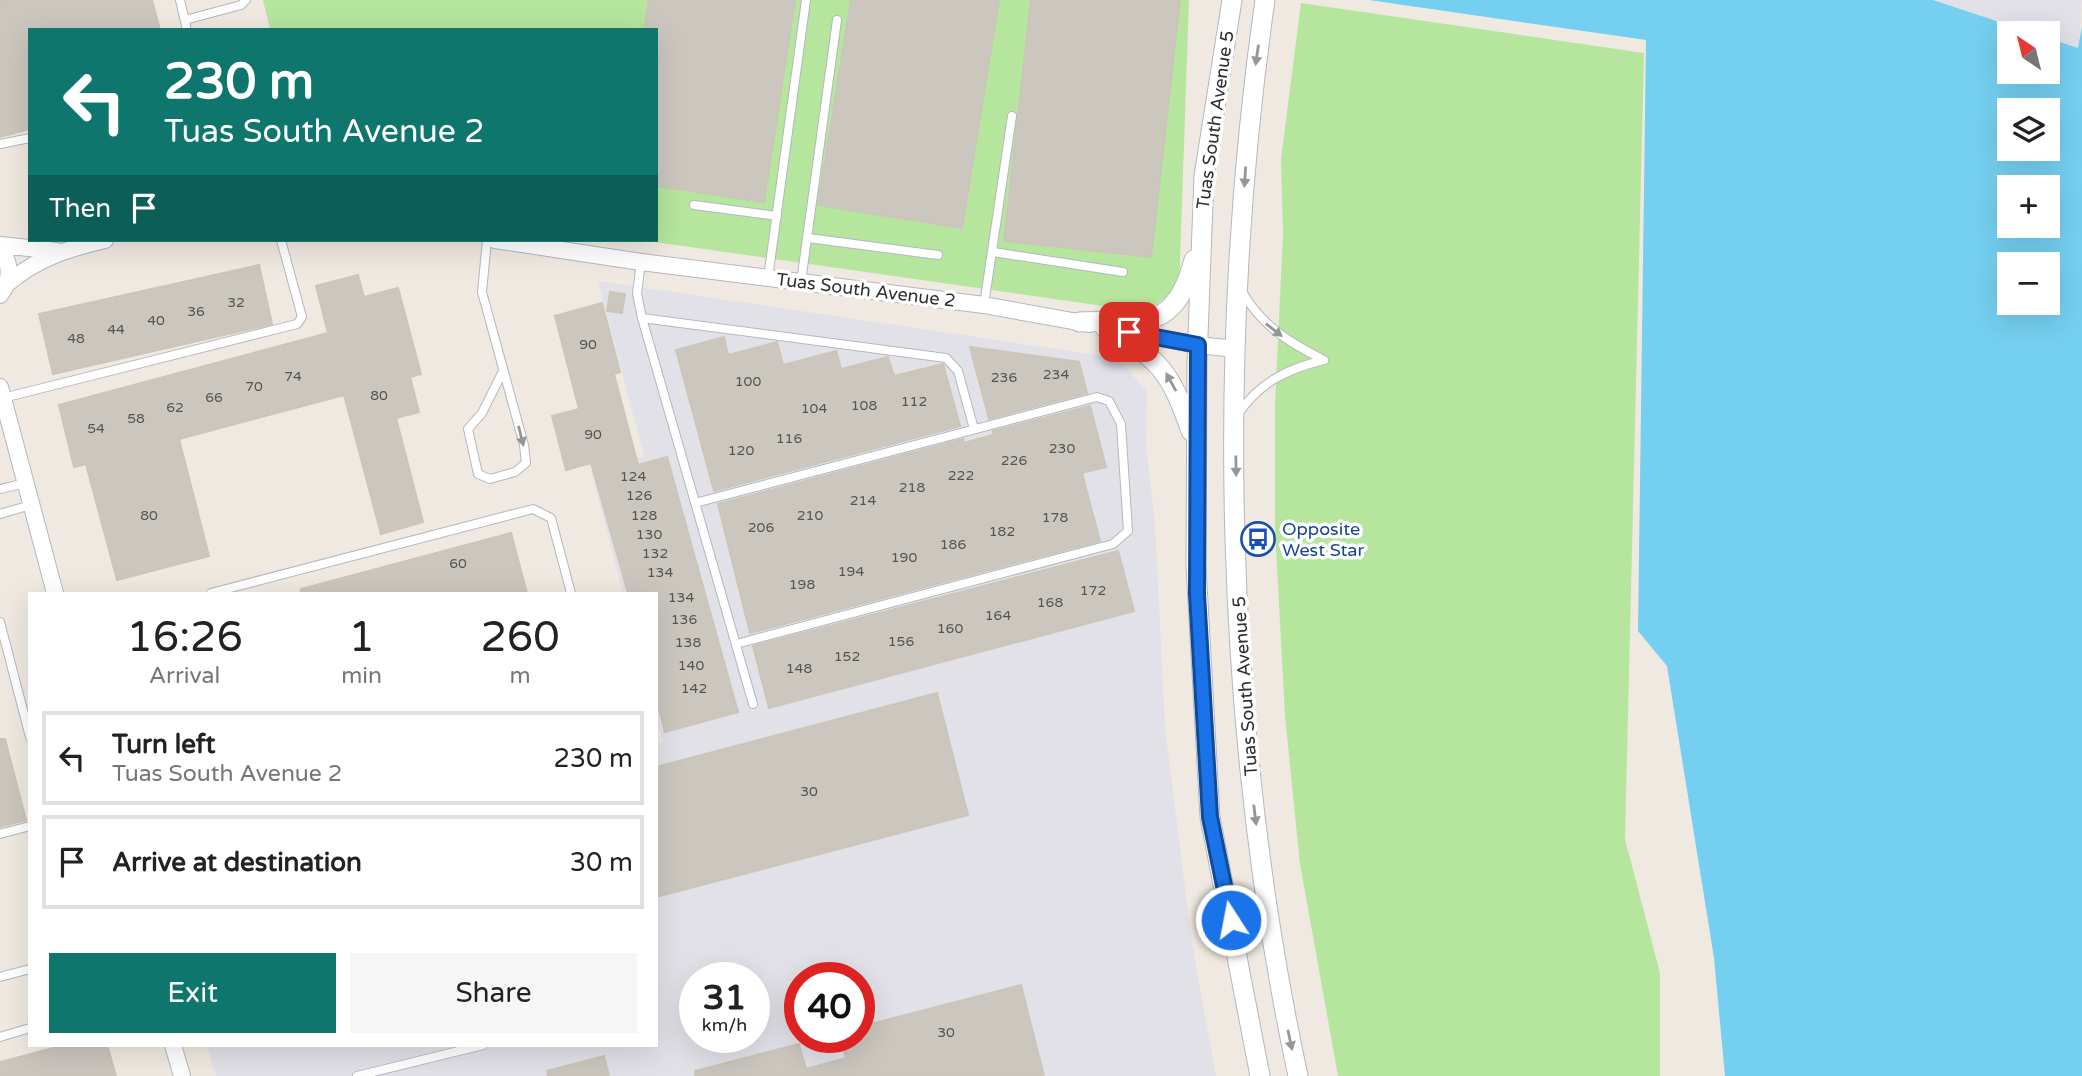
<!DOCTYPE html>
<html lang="en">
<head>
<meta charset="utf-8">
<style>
	:root { --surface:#fff; --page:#f6f6f6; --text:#222; --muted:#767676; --line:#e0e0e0; --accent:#0f766e }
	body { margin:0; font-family:"Varela Round",sans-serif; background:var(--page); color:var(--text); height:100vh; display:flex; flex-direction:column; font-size:26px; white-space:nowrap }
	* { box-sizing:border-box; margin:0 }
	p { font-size:23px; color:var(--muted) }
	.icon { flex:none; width:38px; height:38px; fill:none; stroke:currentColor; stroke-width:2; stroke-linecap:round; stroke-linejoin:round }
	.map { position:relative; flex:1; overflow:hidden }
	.sheet { position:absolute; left:28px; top:592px; width:630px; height:455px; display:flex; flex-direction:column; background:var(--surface); border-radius:0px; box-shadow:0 7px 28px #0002 }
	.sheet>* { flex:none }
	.banner { position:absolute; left:28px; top:28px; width:630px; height:214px; border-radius:0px; box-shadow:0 7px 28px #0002; background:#0f766e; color:#fff; overflow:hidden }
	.needle { width:46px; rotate:325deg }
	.buttons { position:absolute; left:1997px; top:21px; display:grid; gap:14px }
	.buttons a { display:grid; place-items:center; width:63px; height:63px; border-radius:0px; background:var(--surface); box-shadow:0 7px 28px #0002; font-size:35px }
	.speed { position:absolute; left:679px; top:962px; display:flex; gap:14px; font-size:35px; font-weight:700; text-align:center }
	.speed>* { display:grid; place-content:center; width:91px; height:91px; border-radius:50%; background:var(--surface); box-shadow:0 7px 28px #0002; line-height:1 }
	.speed small { font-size:18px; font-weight:400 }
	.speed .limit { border:10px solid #d22; background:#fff; color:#111 }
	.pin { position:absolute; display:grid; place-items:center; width:60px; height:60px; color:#fff; margin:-30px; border-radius:14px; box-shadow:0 4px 10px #0006 }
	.me { position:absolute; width:77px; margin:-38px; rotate:349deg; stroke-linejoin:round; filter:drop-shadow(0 0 5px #0008) }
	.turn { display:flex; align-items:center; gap:24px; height:147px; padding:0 21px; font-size:32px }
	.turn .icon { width:91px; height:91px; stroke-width:2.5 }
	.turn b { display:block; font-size:49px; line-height:60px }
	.then { display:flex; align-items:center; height:66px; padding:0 21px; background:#0003; gap:14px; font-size:26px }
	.eta { display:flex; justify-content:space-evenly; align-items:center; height:119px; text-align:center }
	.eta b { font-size:42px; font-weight:600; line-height:49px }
	.cta { display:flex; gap:14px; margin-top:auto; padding:14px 21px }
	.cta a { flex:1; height:80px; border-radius:0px; background:var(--accent); color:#fff; font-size:28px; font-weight:600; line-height:80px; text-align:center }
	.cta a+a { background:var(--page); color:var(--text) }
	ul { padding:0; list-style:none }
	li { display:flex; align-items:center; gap:21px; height:94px; margin:0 14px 10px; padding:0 7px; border:4px solid var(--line); border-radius:0px }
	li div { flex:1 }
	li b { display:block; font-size:26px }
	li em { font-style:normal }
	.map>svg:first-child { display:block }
	.industrial { fill:#e3e1e8; fill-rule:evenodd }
	.green { fill:#b6e59e }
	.water { fill:#75cff0; fill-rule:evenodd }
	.building { fill:#cbc7bf; stroke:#cbc5ba; stroke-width:2 }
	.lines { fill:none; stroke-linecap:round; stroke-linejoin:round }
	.service-casing { stroke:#b4b7c1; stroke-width:10 }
	.minor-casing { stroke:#b4b7c1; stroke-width:18 }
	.tertiary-casing { stroke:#b4b7c1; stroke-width:21 }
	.service { stroke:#fff; stroke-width:8 }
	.minor { stroke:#fff; stroke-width:16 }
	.tertiary { stroke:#fff; stroke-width:19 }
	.oneway { fill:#969696 }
	.route-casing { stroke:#114b97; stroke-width:18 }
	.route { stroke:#1a73e8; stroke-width:12 }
	.labels { text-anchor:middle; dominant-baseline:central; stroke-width:7; stroke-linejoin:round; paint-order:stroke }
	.number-label { font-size:14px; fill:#555452 }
	.street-label { font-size:18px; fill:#2e2e2e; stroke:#fff }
	.transit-label { font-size:18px; fill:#164399; stroke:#fff; text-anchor:start }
</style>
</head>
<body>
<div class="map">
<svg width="2082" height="1076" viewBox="0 0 2082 1076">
	<rect width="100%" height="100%" fill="#efe9e1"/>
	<path class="industrial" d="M1933 0H2082L2079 48 2048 38V33H2033Z
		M598 281 1118 358 1147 392 1146 447 1155 523 1165 728 1192 944 1216 1076H216L207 1045H656V744L663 742 656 718V593H623L591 471 644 456ZM695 978H754V1038H695ZM800 978H859V1038H800Z"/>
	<path class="green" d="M263 0H1189L1179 288 1145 312 641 240H656V30H270Z
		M1301 3 1644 53 1625 839 1660 973V1076H1338L1300 864 1285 716 1275 529V405L1283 233 1281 159Z"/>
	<path class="water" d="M1369 0H1933L2033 33H2009V72H2048V38L2078 48 2082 26V1076H1725L1714 958 1667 666 1638 631 1646 40ZM2009 110H2048V149H2009ZM2009 187H2048V226H2009ZM2009 264H2048V303H2009Z"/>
	<path class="building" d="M0 0H152L160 30H30V129L0 137Z
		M649 0H795L764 202 656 186V30H644Z
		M851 0H999L962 228 818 205Z
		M1031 0H1180L1151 257 1004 241Z
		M259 265 272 324 53 374 39 314Z
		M358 275 364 297 398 288 421 374 410 377 419 412 396 418 423 522 381 534 344 395 179 439 209 556 117 580 86 464 74 467 59 405 328 333 316 286Z
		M610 292 625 294 622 313 607 311Z
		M602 303 620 372 614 374 638 465 667 457 738 712 665 732 656 698V593H628L591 463 566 470 552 416 579 409 555 316Z
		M724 337 728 355 777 342 783 365 836 351 841 369 888 357 894 376 943 364 960 426 714 491 676 350Z
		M970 347 1079 362 1087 393 989 419Z
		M1090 406 1106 467 1082 473 1100 541 750 633 718 504 963 439 964 443 993 435V431Z
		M511 533 527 593H301V589Z
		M1118 551 1134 611 769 708 753 646Z
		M937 693 968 815 656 897V767Z
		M0 739H5L26 820 0 827Z
		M1021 985 1044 1076H695V1071L799 1044 806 1069 846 1058 841 1038H859V1027Z
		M65 1045H107L116 1076H0V1062Z
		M604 1056 609 1076H548L547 1071Z"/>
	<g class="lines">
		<g class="service-casing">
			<path id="service" d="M180 0 187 30
				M185 20 241 5 246 0
				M0 144 30 138
				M694 205 777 216
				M808 238 938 255
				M487 240 482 292 524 445 526 463 515 472 490 479 478 474 468 429 482 413 503 371
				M993 252 1123 272
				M641 262 637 294 642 318 753 704
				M768 278 806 0
				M801 282 837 20
				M1243 293C1262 326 1290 343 1324 360
				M984 305 1012 116
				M642 318 946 358 958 371 974 429
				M3 398 297 324 302 317 281 240
				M1238 414C1260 382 1287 369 1324 360
				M0 489 26 483
				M695 503 1097 397 1109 401 1121 424 1128 531 1113 544 736 644
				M0 514 31 505
				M211 593 533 509 551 518 571 593
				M0 622 30 737
				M0 834 30 826
				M0 977 30 969
				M0 1037 30 1028
				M357 1076 483 1045"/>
		</g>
		<g class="minor-casing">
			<path id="minor" d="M495 240 641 262 984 305 1089 324
				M0 245 57 251
				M0 249C12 264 11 281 0 295
				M7 284C37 258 67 249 105 240
				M1111 329 1198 345 1236 349
				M0 387 55 593
				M173 1045 182 1076"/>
		</g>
		<g class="tertiary-casing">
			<path id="tertiary" d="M1232 0 1204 176 1197 362 1196 566 1210 817 1260 1076
				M1265 0C1215 348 1224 732 1298 1076
				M1079 322C1142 319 1174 335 1194 260
				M1105 328C1160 359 1170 371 1191 431"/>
		</g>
		<use href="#service" class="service"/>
		<use href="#minor" class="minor"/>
		<use href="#tertiary" class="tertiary"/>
	</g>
	<defs><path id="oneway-solid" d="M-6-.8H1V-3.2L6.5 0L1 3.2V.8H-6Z" transform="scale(1.75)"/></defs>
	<g class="oneway">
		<use href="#oneway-solid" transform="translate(1257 55) rotate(98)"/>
		<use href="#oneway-solid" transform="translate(1245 177) rotate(94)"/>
		<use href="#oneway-solid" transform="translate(1274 330) rotate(38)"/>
		<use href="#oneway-solid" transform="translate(1171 382) rotate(-119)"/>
		<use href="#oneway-solid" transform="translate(521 436) rotate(76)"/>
		<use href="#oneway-solid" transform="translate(1236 466) rotate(89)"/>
		<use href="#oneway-solid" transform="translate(1255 815) rotate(83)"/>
		<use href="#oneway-solid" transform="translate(1290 1040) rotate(78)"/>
	</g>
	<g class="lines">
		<g class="route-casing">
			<path id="route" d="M1129 332 1198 345 1197 594 1210 817 1231 920"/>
		</g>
		<use href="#route" class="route"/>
	</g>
	<defs>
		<g id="bus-ring" transform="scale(1.75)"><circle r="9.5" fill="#fff" stroke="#1a4fb4" stroke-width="1.5"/><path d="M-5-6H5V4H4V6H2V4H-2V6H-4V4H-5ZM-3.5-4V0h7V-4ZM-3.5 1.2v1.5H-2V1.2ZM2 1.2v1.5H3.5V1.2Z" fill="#1a4fb4"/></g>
	</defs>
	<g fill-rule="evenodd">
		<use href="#bus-ring" x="1258" y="539"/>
	</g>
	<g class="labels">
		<g class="number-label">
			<text x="236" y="302">32</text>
			<text x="196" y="311">36</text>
			<text x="156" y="320">40</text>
			<text x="116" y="329">44</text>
			<text x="76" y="338">48</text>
			<text x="588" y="344">90</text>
			<text x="1056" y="374">234</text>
			<text x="293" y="376">74</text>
			<text x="1004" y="377">236</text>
			<text x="748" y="381">100</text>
			<text x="254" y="386">70</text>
			<text x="379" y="395">80</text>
			<text x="214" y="397">66</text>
			<text x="914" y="401">112</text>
			<text x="864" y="405">108</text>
			<text x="175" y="407">62</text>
			<text x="814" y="408">104</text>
			<text x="136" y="418">58</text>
			<text x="96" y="428">54</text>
			<text x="593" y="434">90</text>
			<text x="789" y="438">116</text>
			<text x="1062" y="448">230</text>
			<text x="741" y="450">120</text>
			<text x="1014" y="460">226</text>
			<text x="961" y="475">222</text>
			<text x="633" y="476">124</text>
			<text x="912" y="487">218</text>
			<text x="639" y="495">126</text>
			<text x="863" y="500">214</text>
			<text x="149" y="515">80</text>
			<text x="644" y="515">128</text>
			<text x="810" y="515">210</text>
			<text x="1055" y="517">178</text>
			<text x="761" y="527">206</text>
			<text x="1002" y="531">182</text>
			<text x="649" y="534">130</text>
			<text x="953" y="544">186</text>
			<text x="655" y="553">132</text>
			<text x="904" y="557">190</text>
			<text x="458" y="563">60</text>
			<text x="851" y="571">194</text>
			<text x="660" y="572">134</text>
			<text x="802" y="584">198</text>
			<text x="1093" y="590">172</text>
			<text x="681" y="597">134</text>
			<text x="1050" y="602">168</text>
			<text x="998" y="615">164</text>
			<text x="684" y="619">136</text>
			<text x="950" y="628">160</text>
			<text x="901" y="641">156</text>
			<text x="688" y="642">138</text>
			<text x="847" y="656">152</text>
			<text x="691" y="665">140</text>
			<text x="799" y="668">148</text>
			<text x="694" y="688">142</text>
			<text x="809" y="791">30</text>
			<text x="946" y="1032">30</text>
		</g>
		<g class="street-label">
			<text transform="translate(1215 120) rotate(-82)">Tuas South Avenue 5</text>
			<text transform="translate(866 290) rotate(7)">Tuas South Avenue 2</text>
			<text transform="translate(1245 686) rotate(-94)">Tuas South Avenue 5</text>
		</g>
		<g class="transit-label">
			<text x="1282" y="529">Opposite<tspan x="1282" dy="21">West Star</tspan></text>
		</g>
	</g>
</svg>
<div class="buttons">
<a><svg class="needle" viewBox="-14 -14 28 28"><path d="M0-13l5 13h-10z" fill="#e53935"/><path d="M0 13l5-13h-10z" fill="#767676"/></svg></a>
<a><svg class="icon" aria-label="layers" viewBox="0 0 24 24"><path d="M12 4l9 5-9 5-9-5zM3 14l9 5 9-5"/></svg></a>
<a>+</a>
<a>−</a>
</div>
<div class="speed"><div>31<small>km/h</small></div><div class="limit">40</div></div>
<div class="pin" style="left:1129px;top:332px;background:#d93025"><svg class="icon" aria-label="arrive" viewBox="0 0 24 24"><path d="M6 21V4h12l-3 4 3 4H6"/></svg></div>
<svg class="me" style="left:1231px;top:920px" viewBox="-20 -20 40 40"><circle r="17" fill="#1a73e8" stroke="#fff" stroke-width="3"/><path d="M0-11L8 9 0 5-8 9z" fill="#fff"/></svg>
<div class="banner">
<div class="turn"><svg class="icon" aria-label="left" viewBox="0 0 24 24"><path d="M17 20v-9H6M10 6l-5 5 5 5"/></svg><div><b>230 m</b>Tuas South Avenue 2</div></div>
<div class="then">Then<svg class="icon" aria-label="arrive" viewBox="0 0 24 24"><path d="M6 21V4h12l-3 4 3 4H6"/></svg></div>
</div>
<section class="sheet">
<div class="eta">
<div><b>16:26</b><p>Arrival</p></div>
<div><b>1</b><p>min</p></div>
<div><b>260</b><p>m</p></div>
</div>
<ul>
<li><svg class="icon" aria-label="left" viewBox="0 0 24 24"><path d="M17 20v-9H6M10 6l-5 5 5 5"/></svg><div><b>Turn left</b><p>Tuas South Avenue 2</p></div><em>230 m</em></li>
<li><svg class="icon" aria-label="arrive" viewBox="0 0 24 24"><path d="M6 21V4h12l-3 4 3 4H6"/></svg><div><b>Arrive at destination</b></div><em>30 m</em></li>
</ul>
<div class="cta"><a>Exit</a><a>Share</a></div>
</section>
</div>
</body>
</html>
